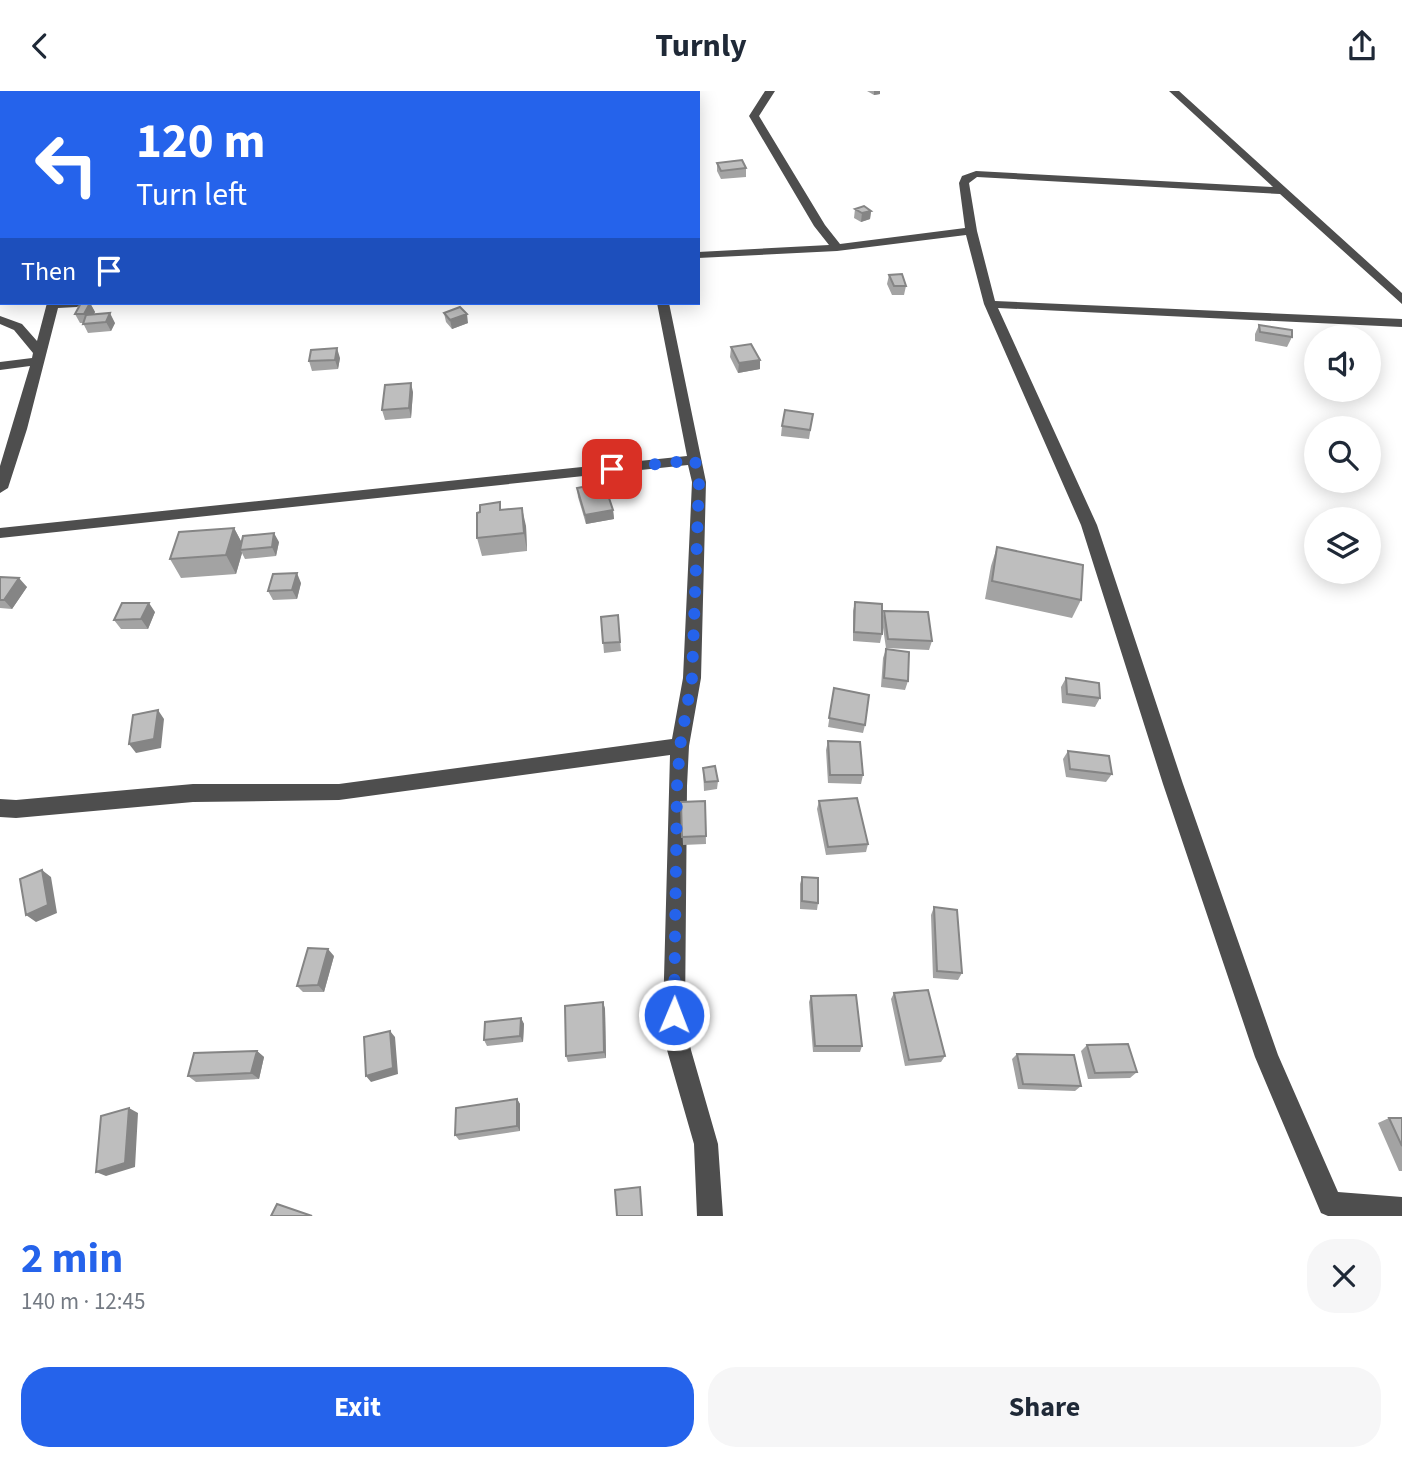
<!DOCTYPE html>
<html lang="en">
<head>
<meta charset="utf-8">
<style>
	:root { --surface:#fff; --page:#f6f6f7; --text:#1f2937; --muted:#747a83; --accent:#2563eb }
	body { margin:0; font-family:"Source Sans 3",sans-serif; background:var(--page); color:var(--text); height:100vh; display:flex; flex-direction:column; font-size:26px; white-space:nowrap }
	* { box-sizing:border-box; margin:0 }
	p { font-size:23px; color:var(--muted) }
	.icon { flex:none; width:38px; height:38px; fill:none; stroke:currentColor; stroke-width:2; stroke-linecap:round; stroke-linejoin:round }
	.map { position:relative; height:1125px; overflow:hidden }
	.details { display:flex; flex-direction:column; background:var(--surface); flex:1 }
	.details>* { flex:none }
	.banner { position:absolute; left:0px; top:0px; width:700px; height:214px; box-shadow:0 4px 18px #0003; background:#2563eb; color:#fff; overflow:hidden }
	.controls { position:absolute; left:1304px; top:234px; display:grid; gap:14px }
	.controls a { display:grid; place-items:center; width:77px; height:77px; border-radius:50%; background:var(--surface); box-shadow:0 4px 18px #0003; font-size:35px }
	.pin { position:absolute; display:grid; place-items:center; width:60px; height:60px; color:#fff; margin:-30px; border-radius:14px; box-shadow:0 4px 10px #0006 }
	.me { position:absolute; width:77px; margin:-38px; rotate:1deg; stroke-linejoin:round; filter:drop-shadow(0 0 5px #0008) }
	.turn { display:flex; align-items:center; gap:24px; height:147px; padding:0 21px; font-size:32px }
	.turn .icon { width:91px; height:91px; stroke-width:2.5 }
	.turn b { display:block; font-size:49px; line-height:60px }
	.then { display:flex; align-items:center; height:66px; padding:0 21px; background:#0003; gap:14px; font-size:26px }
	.round { display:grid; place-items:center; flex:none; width:74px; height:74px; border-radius:28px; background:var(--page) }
	.overview { display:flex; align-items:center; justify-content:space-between; height:119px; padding:0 21px }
	h1 { font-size:42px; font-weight:700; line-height:52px; color:var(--accent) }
	.action { display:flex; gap:14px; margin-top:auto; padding:14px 21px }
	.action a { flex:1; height:80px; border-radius:28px; background:var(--accent); color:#fff; font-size:28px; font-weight:700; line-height:80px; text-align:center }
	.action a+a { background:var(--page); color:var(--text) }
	header { display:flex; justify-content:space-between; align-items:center; height:91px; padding:0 21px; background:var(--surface); font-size:32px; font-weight:700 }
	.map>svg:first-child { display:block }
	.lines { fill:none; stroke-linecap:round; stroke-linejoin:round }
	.minor { fill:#4e4e4e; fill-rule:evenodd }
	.wall { fill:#a3a3a3 }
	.shaded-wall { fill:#858585 }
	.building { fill:#bebebe; stroke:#858585; stroke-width:2 }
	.route { stroke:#2563eb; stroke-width:12; stroke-dasharray:0 21.6 }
</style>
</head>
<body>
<header><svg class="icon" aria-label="back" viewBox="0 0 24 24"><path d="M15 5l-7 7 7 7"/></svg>Turnly<svg class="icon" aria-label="share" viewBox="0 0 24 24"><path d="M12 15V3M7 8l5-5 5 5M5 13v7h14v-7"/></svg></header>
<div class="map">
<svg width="1402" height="1125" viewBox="0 0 1402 1125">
	<rect width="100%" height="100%" fill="#fff"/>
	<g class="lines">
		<path class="minor" d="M234 0H244L234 2Z
			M481 0H491V2H481Z
			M765 0H775L759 25 825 134 840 153 965 137 959 92 962 85 976 80 1273 96 1169 0H1179L1402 202V213L1280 103 977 86 969 92 977 140 995 210 1402 228V236L998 217 1097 434 1183 693 1278 964 1338 1101 1402 1106V1125H1328L1321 1122 1255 966 1163 693 1081 434 984 213 966 144 837 160 698 167V161L829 154 814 135 749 25Z
			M0 72H2V79H0Z
			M47 212H83L77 216 58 217 27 338 8 397 0 402V375L30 275 0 279V271L32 267 33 262 14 239 0 233V225L22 233 37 250Z
			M657 212H669L706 391 701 587 689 655 687 695 685 924 691 959 718 1053 723 1125H697L694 1053 667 959 663 924 670 664 339 709 193 711 16 727 0 726V708L16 709 193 693H339L672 648 683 587 692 391 688 374 0 447V437L687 365Z"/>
	</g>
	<path class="wall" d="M867 0H880V3L874 4Z
		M717 72 746 77V86L721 88 717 80Z
		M855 118 871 120 870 128 861 131 854 127Z
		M889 184 906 195 904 204H892L887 193Z
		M90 212 95 221 93 224 115 232 111 240 88 242 83 232H80L75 223Z
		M444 222 468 232 452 238 446 231Z
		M1259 234 1292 246 1287 256 1255 250V243Z
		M731 256 760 269V278L738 282 730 266Z
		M340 267 338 278 312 280 309 270Z
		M413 301 411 327 385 329 382 319Z
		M813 323 809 348 781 345 782 335Z
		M577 397 613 419 614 428 586 433 578 406Z
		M502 419 526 435 527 460 482 465 477 447Z
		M234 437 242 452 279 451 276 465 245 468 242 462 236 483 181 487 170 468Z
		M997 456 1081 509 1072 527 985 508 991 475Z
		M0 486 27 496 12 518 0 517Z
		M301 492 297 508 273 509 268 500Z
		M855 511 882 543 880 552 853 550V520Z
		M884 520 932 550 929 559 886 557 882 530Z
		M155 521 148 538H121L114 529Z
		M618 524 621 560 604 562 601 526Z
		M886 558 908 590 905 599 881 596 883 567Z
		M1066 587 1100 607 1095 616 1062 612 1061 596Z
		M834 597 865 634 863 642 828 636Z
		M828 650 863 684 861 693 828 692 826 659Z
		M1068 660 1112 683 1106 691 1066 686 1063 668Z
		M703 677 718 690 717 698 704 700Z
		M705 710 706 753 683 754 681 711Z
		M819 710 868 753 866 761 826 764 817 718Z
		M802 786 818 812 817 819 800 818V793Z
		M934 816 962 882 958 889 933 887 931 824Z
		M334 865 324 901H303L297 895Z
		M894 902 945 965 941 971 905 975 891 908Z
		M811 905 862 955 860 961H813L809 911Z
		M603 911 605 918 606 967 568 971 566 965Z
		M521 927 524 933 523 951 487 955 484 949Z
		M1087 954 1137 981 1130 987 1088 988 1081 960Z
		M257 960 264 966 259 988 196 991 188 985Z
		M1017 963 1081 995 1075 1000 1018 998 1012 968Z
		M517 1008 520 1013V1040L459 1049 455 1044Z
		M1389 1027H1402V1080H1399L1378 1032Z"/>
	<path class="shaded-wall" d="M331 0H356V2H332Z
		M382 0H405V2H375L374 1Z
		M874 0H880V3L874 4Z
		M871 120 870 128 861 131 862 122Z
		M90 212 95 221 89 232 84 223Z
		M110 222 115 232 111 240 106 231Z
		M467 223 468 232 452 238 450 229Z
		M337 257 340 267 338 278 335 269Z
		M760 269V278L738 282 739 272Z
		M411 292 413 301 411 327 409 317Z
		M522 417 526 435 527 460 524 442Z
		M613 419 614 428 586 433 585 424Z
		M234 437 244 456 240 459 242 462 236 483 226 464Z
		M274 442 279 451 276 465 272 456Z
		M297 482 301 492 297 508 292 499Z
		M19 487 27 496 12 518 4 509Z
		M149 512 155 521 148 538 141 528Z
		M158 619 164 628 161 657 136 662 129 653Z
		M42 779 51 786 57 822 36 831 26 824Z
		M328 858 334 865 324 901 318 894Z
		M603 911 605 918 606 967 604 961Z
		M521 927 524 933 523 951 520 945Z
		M390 940 395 946 398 983 371 991 366 985Z
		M257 960 264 966 259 988 251 982Z
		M517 1008 520 1013V1040L517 1035Z
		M129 1017 138 1022 135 1076 106 1085 96 1081Z"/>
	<path class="building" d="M23 0H52L51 2H21Z
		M742 69 746 77 721 80 717 72Z
		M864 115 871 120 862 122 855 118Z
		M902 183 906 195H894L889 184Z
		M81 212H90L84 223H75Z
		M460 216 467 223 450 229 444 222Z
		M110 222 106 231 83 233 86 224Z
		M1259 234 1292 239V246L1260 241Z
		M751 253 760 269 739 272 731 256Z
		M337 257 335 269 309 270 311 259Z
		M411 292 409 317 382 319 385 294Z
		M785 319 813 323 810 339 782 335Z
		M604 392 613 419 585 424 577 397Z
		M500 411V419L522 417 524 442 477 447V422L480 421V414Z
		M234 437 226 464 170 468 179 441Z
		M274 442 272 456 240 459 243 445Z
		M997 456 1083 474 1081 509 992 490Z
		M297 482 292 499 268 500 273 483Z
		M0 486 19 487 4 509H0Z
		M855 511 882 513V543L854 541Z
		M122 512H149L141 528 114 529Z
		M884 520 928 521 932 550 888 548Z
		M618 524 620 551 603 552 601 526Z
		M886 558 909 561 908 590 884 587Z
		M1066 587 1099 592 1100 607 1067 603Z
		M834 597 869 604 865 634 829 627Z
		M158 619 154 648 129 653 133 624Z
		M828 650 860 651 863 684H830Z
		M1068 660 1109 665 1112 683 1070 678Z
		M715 675 718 690 705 691 703 677Z
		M857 707 868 753 828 756 819 710Z
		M705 710 706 745 682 746 681 711Z
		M42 779 48 814 26 824 20 788Z
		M802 786 818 787V812L802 810Z
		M934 816 957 819 962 882 937 880Z
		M308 857 328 858 318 894 297 895Z
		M928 899 945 965 909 969 894 902Z
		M856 904 862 955H815L811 905Z
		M603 911 604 961 566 965 565 915Z
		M521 927 520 945 484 949 485 931Z
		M390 940 393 977 366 985 364 946Z
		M1128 953 1137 981 1095 982 1087 954Z
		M257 960 251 982 188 985 194 962Z
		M1017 963 1074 964 1081 995 1023 993Z
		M517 1008V1035L455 1044 456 1017Z
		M129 1017 125 1072 96 1081 101 1025Z
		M1389 1027H1402V1055Z
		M640 1096 642 1125H617L615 1099Z
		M277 1113 312 1125H271Z"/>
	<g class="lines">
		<path class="route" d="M612 378 695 369 699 391 692 587 680 655 677 695 674 924"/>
	</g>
</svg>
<div class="controls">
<a><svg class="icon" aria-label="sound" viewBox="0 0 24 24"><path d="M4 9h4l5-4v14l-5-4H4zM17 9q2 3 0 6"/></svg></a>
<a><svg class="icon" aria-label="search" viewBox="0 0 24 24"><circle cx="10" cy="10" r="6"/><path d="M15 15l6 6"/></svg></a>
<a><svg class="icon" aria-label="layers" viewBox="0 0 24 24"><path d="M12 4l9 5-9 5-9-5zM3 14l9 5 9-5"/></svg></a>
</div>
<div class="pin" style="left:612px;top:378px;background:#d93025"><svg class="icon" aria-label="arrive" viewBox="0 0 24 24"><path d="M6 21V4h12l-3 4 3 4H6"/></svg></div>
<svg class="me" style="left:674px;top:924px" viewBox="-20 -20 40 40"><circle r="17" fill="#2563eb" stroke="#fff" stroke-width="3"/><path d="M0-11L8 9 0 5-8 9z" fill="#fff"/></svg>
<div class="banner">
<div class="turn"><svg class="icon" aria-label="left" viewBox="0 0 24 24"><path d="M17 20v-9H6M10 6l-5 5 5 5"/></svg><div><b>120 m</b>Turn left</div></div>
<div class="then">Then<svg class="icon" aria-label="arrive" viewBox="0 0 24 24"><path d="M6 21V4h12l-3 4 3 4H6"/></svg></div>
</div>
</div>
<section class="details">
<div class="overview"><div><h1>2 min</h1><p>140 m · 12:45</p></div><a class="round"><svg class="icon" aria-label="close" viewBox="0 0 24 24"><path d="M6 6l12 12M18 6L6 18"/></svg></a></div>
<div class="action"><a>Exit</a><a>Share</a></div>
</section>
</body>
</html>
